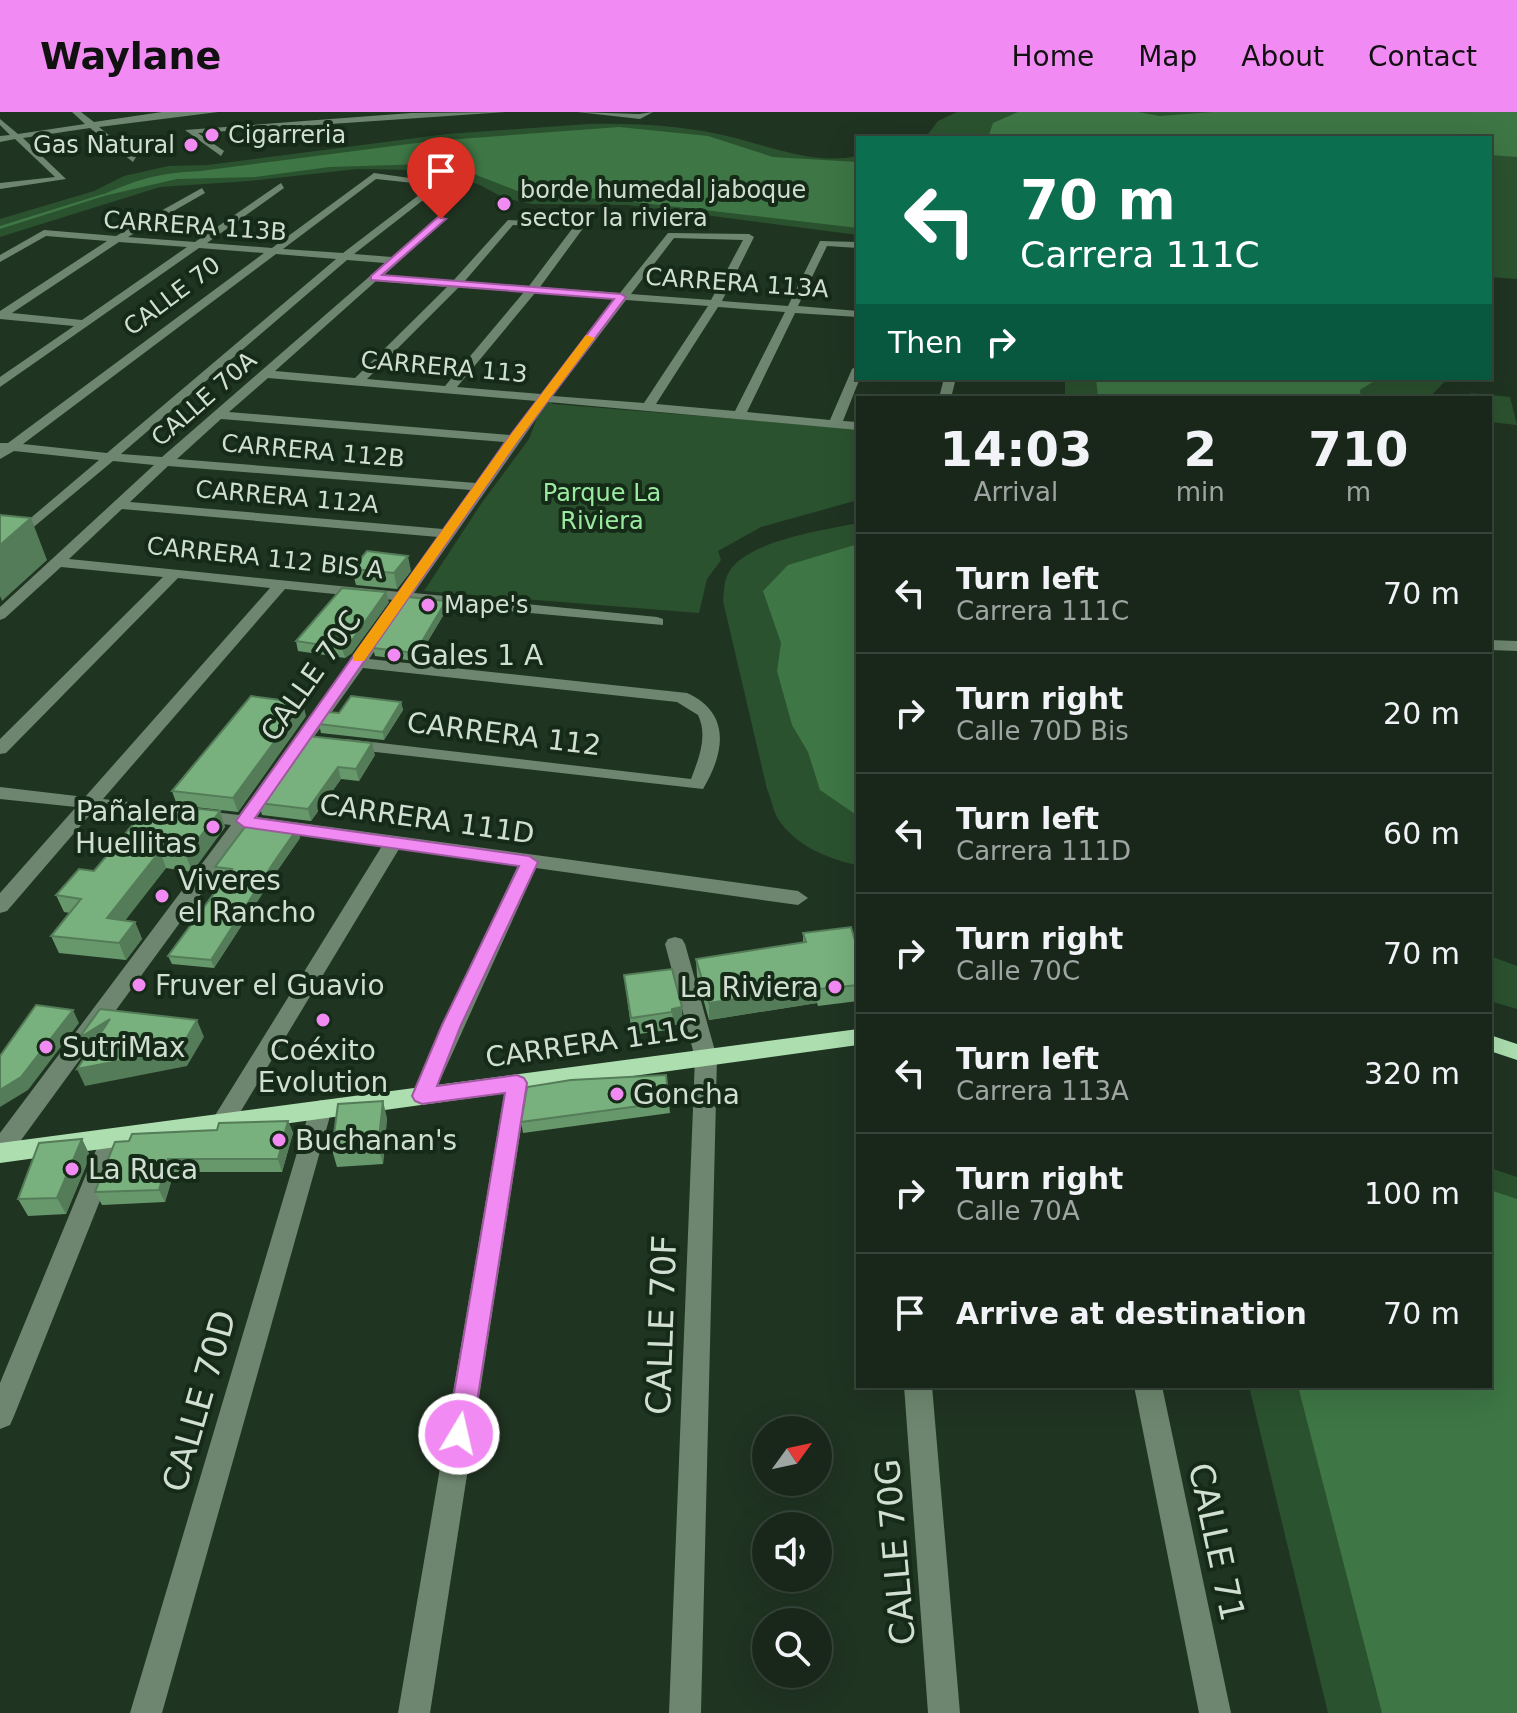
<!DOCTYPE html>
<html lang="en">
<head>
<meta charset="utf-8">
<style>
	:root { --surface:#18271a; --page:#253327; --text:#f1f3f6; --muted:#9fa5a2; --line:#364439; --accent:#f28af3 }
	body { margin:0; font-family:"DejaVu Sans",sans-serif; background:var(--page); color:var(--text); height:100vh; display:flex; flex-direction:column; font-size:30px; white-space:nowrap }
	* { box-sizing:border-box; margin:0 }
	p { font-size:26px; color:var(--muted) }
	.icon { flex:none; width:44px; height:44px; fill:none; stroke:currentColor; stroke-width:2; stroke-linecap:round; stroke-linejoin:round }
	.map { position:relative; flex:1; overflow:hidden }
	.drawer { position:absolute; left:856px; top:284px; width:636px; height:992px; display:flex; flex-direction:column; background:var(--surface); border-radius:0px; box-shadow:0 8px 32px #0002,0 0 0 2px var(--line) }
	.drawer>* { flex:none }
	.guide { position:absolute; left:856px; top:24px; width:636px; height:244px; border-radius:0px; box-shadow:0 8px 32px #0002,0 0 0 2px var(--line); background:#0b6e4f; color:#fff; overflow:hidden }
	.needle { width:52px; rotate:57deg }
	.tools { position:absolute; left:752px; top:1304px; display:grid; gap:16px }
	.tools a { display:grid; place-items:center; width:80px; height:80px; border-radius:50%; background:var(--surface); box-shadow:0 8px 32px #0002,0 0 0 2px var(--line); font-size:40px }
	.pin { position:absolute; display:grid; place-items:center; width:68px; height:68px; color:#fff; margin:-82px -34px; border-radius:50% 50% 50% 0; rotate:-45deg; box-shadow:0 0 8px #0007 }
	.pin .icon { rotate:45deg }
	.me { position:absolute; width:88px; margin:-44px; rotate:9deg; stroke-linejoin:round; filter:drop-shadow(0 0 6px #0008) }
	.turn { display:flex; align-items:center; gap:28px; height:168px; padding:0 32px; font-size:36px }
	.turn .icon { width:104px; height:104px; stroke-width:2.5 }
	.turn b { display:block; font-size:56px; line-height:68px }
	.then { display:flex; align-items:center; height:76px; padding:0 32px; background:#0003; gap:16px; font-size:30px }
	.eta { display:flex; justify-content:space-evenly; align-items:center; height:136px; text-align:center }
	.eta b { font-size:48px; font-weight:700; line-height:56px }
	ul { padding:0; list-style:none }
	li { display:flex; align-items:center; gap:24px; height:120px; padding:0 32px; border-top:2px solid var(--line) }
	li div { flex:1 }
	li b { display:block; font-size:30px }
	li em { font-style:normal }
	header { display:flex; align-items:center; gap:48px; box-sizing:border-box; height:112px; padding:0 40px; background:var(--accent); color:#111 }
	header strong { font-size:38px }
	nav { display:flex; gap:44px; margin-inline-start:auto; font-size:28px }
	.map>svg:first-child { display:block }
	.green { fill:#2b522f }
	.water { fill:#3e7645 }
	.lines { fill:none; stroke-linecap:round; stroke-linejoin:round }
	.stream { fill:#3e7645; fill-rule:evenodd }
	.minor { fill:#6e866f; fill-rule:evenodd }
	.major { fill:#acdeaf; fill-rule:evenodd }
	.wall { fill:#67986c }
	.shaded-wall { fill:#547c58 }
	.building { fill:#78b17d; stroke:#547c58; stroke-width:2 }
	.route { fill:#f28af3; stroke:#9d5a9e; stroke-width:2 }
	.slow { fill:#f59e0b }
	.poi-dot { fill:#f28af3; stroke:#162a18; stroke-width:3 }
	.labels { text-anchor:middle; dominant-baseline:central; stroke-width:8; stroke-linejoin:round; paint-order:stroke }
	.far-poi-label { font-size:24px; fill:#d1ded2; stroke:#162a18; text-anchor:start }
	.far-street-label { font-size:24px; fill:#d1ded2; stroke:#162a18 }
	.far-park-label { font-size:24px; fill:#9aeaa1; stroke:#162a18 }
	.poi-label { font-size:28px; fill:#d1ded2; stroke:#162a18; text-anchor:start }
	.street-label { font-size:28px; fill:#d1ded2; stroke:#162a18 }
	.near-street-label { font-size:34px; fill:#d1ded2; stroke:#162a18 }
</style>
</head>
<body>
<header>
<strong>Waylane</strong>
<nav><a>Home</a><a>Map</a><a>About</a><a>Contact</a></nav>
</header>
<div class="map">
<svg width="1517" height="1601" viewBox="0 0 1517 1601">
	<rect width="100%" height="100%" fill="#203422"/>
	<path class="green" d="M957 0H1517V167L1490 165V26H925L938 9Z
		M588 12C631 11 676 13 718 22 763 31 811 54 858 44V123L628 93 532 92 504 86 480 73 456 65 414 58 357 57 249 69 160 75 0 125V107L94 79 124 64 168 54 208 53 447 22Z
		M1065 266H1448L1429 286H1065Z
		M1470 281 1510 285 1517 313 1490 310V286H1472Z
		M545 285 553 292 858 317V388L761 415 718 439 721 448 707 467 699 501 424 479 481 392 529 327Z
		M858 411V753C829 748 795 733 778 707 773 698 771 686 767 677L723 489C724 481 724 471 727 464 741 429 825 418 858 411Z
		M1490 844 1517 854V897L1490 889Z
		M1490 1056 1517 1065V1601H1328L1249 1274H1490Z"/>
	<path class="water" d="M1018 0H1138L1160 4 1213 0H1517V45L1490 43V26H988L993 11Z
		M619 15 708 24 773 45 858 50V116L617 88 528 83 466 59 425 52 329 55 255 65 177 67 95 86C136 68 155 61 201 59L432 29Z
		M1096 266H1379L1360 278 1361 286H1098Z
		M858 432V704L820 678 808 640 792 613 777 559 781 531 763 479 788 453Z
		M1490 1078 1517 1087V1601H1382L1298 1274H1490Z"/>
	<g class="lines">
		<path class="stream" d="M103 82 107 83 0 117V114Z"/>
		<path class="minor" d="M72 0H81L94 10 162 0H218L99 15 136 45 133 50 90 16 23 26 66 67 0 77V71L55 65 15 27 0 30V24L10 23 0 13V7L18 22 85 12Z
			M506 0 198 21 224 39 221 44 185 18 411 1Z
			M577 0 639 2 653 0 640 7Z
			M374 61 445 71 354 142 392 145 438 105H444V109L383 164 453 169 508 108 579 112 584 115 540 175 620 181 668 121 749 122 754 125 722 189 788 194 820 129 858 130V136L827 134 798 194 858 199V205L795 201 747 300 830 308 852 257 858 253 860 266 843 309 858 310V318L548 290 414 481 657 505 663 507V513L408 490 369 547 687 581C731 601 725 640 703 677L340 636 337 632 346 627 691 667C699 646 708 624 698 603L677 590 363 556 257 705 798 779 808 786 798 793 536 756 433 984 430 990 422 993 414 990 411 984 518 753 399 737 230 1017 222 1020 214 1017 210 1011 214 1005 382 734 249 716 8 1046 0 1048V1021L231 713 94 698 7 799 0 801V781L76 695 0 687V675L85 685 270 476 178 466 6 641 0 642V627L163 465 61 455 5 506 0 508V495L154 353 113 349 0 443V432L99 348 14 339 0 347V331H8L264 141 199 136 0 275V265L74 214 0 207V199L107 129 46 124 0 150V143L44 118 116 124 202 76 205 81 128 125 195 130 281 71 284 76 207 131 272 136ZM376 67 432 73 343 141 283 137ZM513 113 572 117 529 174 464 170ZM674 126 743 128 711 188 631 182ZM119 130 187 135 82 208 12 201ZM276 142 336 147 107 341 23 332ZM347 148 385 151 162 345 121 342ZM376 169 447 175 355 266 275 259ZM459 175 524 180 445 274 367 267ZM535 181 616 187 541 282 457 275ZM626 188 708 194 644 291 553 284ZM718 195 785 200 735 299 656 292ZM268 266 536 289 510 323 229 300ZM221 307 504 330 476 371 177 347ZM168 354 471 378 443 417 130 390ZM122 397 438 425 400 480 69 447ZM285 477 394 488 239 703 103 687Z
			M944 266H956L951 286H939Z
			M1490 528 1517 529V539L1490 538Z
			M675 825 682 827 685 832 717 946 701 1601H669L695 946 665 832 668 827Z
			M517 962 525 965 528 971 430 1601H398L506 971 509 965Z
			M321 988 329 991 332 997 162 1601H130L310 997 313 991Z
			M113 1017 121 1019 125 1026 14 1304 10 1313 0 1317V1271L101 1026 105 1019Z
			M904 1274H932L960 1601H928Z
			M1134 1274H1162L1231 1601H1199Z"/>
		<path class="major" d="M858 917V933L0 1051V1031Z
			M1490 923 1517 932V948L1490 939Z"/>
	</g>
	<path class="wall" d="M352 457 411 459 397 477 356 473Z
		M446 489 447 497 416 549 375 544 373 536Z
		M389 490 352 541 345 546 298 539 296 529Z
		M401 590 403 598 384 628 321 621 319 612 339 601Z
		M306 604 238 700 177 693 172 679Z
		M308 624 375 643 359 669 341 667 311 709 262 703 259 691Z
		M220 699 225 715 192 760 166 756 125 808 135 810 142 827 126 848 59 841 51 824 70 801 64 800 56 783 94 759Z
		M297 717 300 726 277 759 214 856 172 852 168 844 226 764 218 763 215 755Z
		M803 821 858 839V889L818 894 817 891 709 908 697 864 696 847 803 831Z
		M672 857 683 912 673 913 674 917 632 923 624 863Z
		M666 963 670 1001 523 1021 521 1010Z
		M387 1006 383 1052 337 1055 332 1038Z
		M288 1009 293 1021 282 1060H174L165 1090 102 1093 95 1080 129 1029Z
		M82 1027 90 1044 66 1102 28 1104 18 1087Z"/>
	<path class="shaded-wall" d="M31 406 47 448 2 489 0 484V433Z
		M408 444 411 459 397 477 394 461Z
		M386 480 389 490 352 541 345 546 342 536Z
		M446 489 447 497 416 549 415 541Z
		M401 590 403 598 384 628 383 620Z
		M303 591 306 604 238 700 233 686Z
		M372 631 375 643 359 669 356 657Z
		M338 655 341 667 311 709 308 697Z
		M220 699 225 715 192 760 186 743Z
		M297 717 300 726 277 759 214 856 211 848 274 750Z
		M160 739 166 756 114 823 107 806Z
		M135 810 142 827 126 848 119 831Z
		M818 874 817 891 709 908V891Z
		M682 895 683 912 673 913 672 897Z
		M73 898 79 911 28 978 0 995V978Z
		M110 907 87 943 79 926Z
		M197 908 204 925 187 954 85 974 77 957Z
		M383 989 387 1006 383 1052 378 1035Z
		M288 1009 293 1021 282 1060 278 1047Z
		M82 1027 90 1044 66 1102 57 1086Z
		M168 1047 174 1060 165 1090 159 1078Z"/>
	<path class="building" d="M0 403 31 406 0 433Z
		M367 439 408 444 394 461 352 457Z
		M342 476 386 480 350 531 342 536 296 529Z
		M408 485 446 489 415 541 373 536Z
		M251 584 303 591 233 686 172 679Z
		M351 584 401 590 383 620 319 612 328 600 339 601Z
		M308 624 372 631 356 657 338 655 308 697 259 691Z
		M150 692 220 699 186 743 160 739 107 806 135 810 119 831 51 824 81 787 56 783 79 757 94 759Z
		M248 711 297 717 274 750 211 848 168 844 232 757 215 755Z
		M851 815 858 839V873L819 877 818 874 709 891 696 847 806 830 803 821Z
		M672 857 682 895 672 897V900L631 906 624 863Z
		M36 893 73 898 21 965 0 978V944Z
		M100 897 197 908 180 937 77 957 110 907 79 926Z
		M666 963 669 990 521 1010 527 975 571 968Z
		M383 989 378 1035 332 1038 338 992Z
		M288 1009 278 1047H168L159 1078 95 1080 115 1030 129 1029 132 1022 217 1018 219 1011Z
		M82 1027 57 1086 18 1087 39 1031Z"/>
	<path class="route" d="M438 105 446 107 382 163 621 182 626 185 517 330 255 706 529 744 538 750 461 913 437 974 517 963 524 966 527 971 472 1322 468 1331 459 1334 450 1331 447 1322 505 981 422 992 415 989 412 984 442 913 519 754 244 715 236 709 509 325 614 187 371 168V164Z"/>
	<path class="slow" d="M586 223 595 226 517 330 364 549H353V543L509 325Z"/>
	<g class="poi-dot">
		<circle cx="212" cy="23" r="8"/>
		<circle cx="191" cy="33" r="8"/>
		<circle cx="504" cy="92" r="8"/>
		<circle cx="428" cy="493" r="8"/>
		<circle cx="394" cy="543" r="8"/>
		<circle cx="213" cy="715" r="8"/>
		<circle cx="162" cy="784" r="8"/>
		<circle cx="139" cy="873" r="8"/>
		<circle cx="835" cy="875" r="8"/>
		<circle cx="323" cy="908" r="8"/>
		<circle cx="46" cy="935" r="8"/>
		<circle cx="617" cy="982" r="8"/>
		<circle cx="279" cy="1028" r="8"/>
		<circle cx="72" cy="1057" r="8"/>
	</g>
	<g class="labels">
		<g class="far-poi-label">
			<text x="228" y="23">Cigarreria</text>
			<text x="175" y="33" text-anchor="end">Gas Natural</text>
			<text x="520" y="78">borde humedal jaboque<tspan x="520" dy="28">sector la riviera</tspan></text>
			<text x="444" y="493">Mape's</text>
		</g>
		<g class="far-street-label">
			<text transform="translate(195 114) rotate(4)">CARRERA 113B</text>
			<text transform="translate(737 171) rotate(4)">CARRERA 113A</text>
			<text transform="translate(172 184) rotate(-37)">CALLE 70</text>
			<text transform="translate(444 255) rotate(5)">CARRERA 113</text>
			<text transform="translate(204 287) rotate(-41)">CALLE 70A</text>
			<text transform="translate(313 339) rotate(5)">CARRERA 112B</text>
			<text transform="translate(287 385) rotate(5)">CARRERA 112A</text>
			<text transform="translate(265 446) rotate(6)">CARRERA 112 BIS A</text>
		</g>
		<g class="far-park-label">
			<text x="602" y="381">Parque La<tspan x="602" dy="28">Riviera</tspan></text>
		</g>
		<g class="poi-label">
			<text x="410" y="543">Gales 1 A</text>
			<text x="197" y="699" text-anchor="end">Pañalera<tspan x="197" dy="32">Huellitas</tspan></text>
			<text x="178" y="768">Viveres<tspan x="178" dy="32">el Rancho</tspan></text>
			<text x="155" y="873">Fruver el Guavio</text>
			<text x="819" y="875" text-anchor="end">La Riviera</text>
			<text x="62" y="935">SutriMax</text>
			<text x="323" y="938" text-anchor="middle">Coéxito<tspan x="323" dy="32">Evolution</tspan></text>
			<text x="633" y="982">Goncha</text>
			<text x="295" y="1028">Buchanan's</text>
			<text x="88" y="1057">La Ruca</text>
		</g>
		<g class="street-label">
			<text transform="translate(311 564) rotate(-55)">CALLE 70C</text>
			<text transform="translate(504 622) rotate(7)">CARRERA 112</text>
			<text transform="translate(427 707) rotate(8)">CARRERA 111D</text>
			<text transform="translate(592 931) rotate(-8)">CARRERA 111C</text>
		</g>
		<g class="near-street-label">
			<text transform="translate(661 1213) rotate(-88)">CALLE 70F</text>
			<text transform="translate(199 1289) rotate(-74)">CALLE 70D</text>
			<text transform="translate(1217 1430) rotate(78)">CALLE 71</text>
			<text transform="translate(895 1440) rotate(-95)">CALLE 70G</text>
		</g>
	</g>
</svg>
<div class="tools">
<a><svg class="needle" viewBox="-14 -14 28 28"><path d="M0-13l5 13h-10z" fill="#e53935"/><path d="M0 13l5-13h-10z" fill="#9fa5a2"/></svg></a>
<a><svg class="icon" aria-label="sound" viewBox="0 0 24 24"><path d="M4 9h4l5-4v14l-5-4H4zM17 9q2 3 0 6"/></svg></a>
<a><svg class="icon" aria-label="search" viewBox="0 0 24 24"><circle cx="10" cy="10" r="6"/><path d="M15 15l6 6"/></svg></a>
</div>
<div class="pin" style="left:441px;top:107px;background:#d93025"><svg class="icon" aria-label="arrive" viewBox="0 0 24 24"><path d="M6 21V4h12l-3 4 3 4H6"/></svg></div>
<svg class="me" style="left:459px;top:1322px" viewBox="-20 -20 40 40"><circle r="17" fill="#f28af3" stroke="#fff" stroke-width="3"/><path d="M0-11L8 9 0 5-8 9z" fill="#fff"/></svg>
<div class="guide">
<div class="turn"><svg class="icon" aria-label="left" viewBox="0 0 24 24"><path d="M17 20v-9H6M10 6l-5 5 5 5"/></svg><div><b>70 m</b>Carrera 111C</div></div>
<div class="then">Then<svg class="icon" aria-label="right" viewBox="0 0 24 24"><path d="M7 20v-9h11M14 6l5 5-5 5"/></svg></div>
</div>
<section class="drawer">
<div class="eta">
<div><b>14:03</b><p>Arrival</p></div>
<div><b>2</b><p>min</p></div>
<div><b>710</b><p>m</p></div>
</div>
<ul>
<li><svg class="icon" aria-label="left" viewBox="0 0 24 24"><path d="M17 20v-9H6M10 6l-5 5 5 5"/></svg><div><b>Turn left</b><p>Carrera 111C</p></div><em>70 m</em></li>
<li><svg class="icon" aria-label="right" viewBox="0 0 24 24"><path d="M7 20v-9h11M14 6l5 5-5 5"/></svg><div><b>Turn right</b><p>Calle 70D Bis</p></div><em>20 m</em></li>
<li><svg class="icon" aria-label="left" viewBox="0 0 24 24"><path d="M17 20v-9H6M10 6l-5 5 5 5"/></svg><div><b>Turn left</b><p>Carrera 111D</p></div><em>60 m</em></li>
<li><svg class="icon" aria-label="right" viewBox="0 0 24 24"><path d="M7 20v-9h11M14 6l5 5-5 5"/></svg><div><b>Turn right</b><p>Calle 70C</p></div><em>70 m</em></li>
<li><svg class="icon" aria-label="left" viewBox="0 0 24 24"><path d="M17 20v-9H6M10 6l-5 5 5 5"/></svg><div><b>Turn left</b><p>Carrera 113A</p></div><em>320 m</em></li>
<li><svg class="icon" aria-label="right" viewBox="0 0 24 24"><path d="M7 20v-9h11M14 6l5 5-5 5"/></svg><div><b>Turn right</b><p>Calle 70A</p></div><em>100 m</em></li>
<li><svg class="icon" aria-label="arrive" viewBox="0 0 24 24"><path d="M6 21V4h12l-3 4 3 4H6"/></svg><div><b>Arrive at destination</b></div><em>70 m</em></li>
</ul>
</section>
</div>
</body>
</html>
